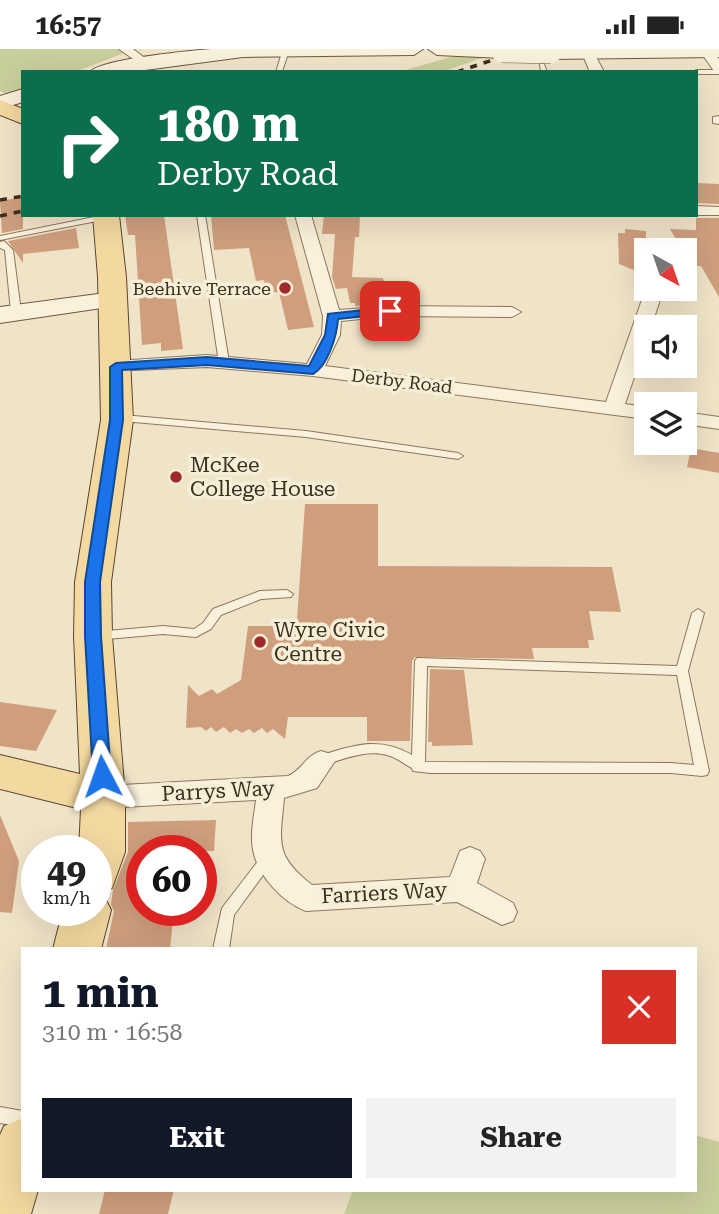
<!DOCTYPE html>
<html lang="en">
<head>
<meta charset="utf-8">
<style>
	:root { --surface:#fff; --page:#f2f2f2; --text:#222; --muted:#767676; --accent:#111827 }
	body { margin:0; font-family:"Roboto Serif",serif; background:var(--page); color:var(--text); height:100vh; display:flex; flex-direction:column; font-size:26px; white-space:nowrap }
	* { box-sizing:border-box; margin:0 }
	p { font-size:23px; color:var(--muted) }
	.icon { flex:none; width:38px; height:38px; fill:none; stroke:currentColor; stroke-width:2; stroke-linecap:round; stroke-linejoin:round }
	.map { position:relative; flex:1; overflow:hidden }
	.sheet { position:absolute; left:21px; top:898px; width:676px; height:245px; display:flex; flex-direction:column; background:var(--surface); border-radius:0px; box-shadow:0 7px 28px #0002 }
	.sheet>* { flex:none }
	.top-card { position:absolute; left:21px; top:21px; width:677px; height:147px; border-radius:0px; box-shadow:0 7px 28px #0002; background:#0b6e4f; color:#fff; overflow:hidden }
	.needle { width:46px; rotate:140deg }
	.tools { position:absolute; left:634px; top:189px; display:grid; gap:14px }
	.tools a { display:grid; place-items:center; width:63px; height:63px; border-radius:0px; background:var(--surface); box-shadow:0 7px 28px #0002; font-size:35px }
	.speed { position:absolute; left:21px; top:786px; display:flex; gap:14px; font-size:35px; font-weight:700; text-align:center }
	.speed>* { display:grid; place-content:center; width:91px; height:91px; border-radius:50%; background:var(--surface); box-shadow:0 7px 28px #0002; line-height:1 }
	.speed small { font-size:18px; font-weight:400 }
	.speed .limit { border:10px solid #d22; background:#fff; color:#111 }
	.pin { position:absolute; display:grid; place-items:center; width:60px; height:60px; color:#fff; margin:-30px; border-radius:14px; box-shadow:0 4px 10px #0006 }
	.me { position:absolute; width:77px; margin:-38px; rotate:356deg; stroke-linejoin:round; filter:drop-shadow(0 0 5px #0008) }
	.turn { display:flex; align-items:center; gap:24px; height:147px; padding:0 21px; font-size:32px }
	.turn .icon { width:91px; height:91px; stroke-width:2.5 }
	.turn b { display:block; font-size:49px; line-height:60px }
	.round { display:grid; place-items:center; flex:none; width:74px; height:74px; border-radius:0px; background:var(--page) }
	.headline { display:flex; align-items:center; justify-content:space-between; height:119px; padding:0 21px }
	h1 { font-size:42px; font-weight:700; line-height:52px; color:var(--accent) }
	.primary-button { display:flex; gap:14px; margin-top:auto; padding:14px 21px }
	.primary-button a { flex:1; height:80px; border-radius:0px; background:var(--accent); color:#fff; font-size:28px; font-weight:700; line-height:80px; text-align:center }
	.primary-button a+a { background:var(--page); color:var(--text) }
	.status { display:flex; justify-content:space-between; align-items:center; height:49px; padding:0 35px; background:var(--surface); direction:ltr }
	.status svg { height:19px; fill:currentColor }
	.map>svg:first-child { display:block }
	.green { fill:#c9cf9b }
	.building { fill:#cf9f7d }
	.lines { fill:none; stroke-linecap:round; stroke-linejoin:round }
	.lane-casing { stroke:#8d765c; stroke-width:2 }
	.street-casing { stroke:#8d765c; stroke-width:2 }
	.secondary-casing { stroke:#6f573f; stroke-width:2 }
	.primary-casing { stroke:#5b4430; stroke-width:2 }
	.lane { fill:#faf1dc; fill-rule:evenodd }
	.street { fill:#faf1dc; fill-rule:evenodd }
	.secondary { fill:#faf1dc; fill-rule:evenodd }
	.primary { fill:#f3d9a0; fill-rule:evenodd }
	.rail { stroke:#3d2e20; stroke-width:3.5; stroke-dasharray:7 7; stroke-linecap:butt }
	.secondary-bridge-casing { stroke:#6f573f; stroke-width:22; stroke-linecap:butt }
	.secondary-bridge { stroke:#faf1dc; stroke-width:21 }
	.route { fill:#1a73e8; stroke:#114b97; stroke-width:2 }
	.poi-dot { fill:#9e2a2b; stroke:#f7eed8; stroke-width:2.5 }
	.labels { text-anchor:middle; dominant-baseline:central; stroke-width:7; stroke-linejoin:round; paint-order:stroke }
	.far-poi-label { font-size:18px; fill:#3d2e20; stroke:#f7eed8; text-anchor:end }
	.far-street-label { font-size:18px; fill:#3d2e20; stroke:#f7eed8 }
	.poi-label { font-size:21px; fill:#3d2e20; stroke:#f7eed8; text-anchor:start }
	.street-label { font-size:21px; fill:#3d2e20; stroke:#f7eed8 }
</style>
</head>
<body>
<div class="status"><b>16:57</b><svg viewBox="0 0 49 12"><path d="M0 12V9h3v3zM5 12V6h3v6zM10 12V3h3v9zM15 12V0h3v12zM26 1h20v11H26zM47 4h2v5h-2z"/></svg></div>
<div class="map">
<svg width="719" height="1165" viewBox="0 0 719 1165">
	<rect width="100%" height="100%" fill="#f0e4c8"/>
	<path class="green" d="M0 0H118L124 4 75 23H23V40L6 45 0 42Z
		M454 7H488L442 23H399Z
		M695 1086 719 1093V1165H344L353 1141H695Z"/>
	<path class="building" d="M696 134 719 135V155L696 154Z
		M23 148V180L2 184 0 152Z
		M125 166H164L183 300 161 302V294L142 296 135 186H128Z
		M211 166H285L314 278 288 281 279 243 266 244 264 231 256 232 249 199 214 201Z
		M324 166H360L359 188H355L352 228 383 229 389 254 355 257V254H350L347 239 336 240 332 228 335 185H322Z
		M696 169H719V248L701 217H691L684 201H682L670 180 696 181Z
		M76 179 79 199 23 205V214L8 192Z
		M625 180 646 182V226L619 215 618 184H625Z
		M691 399 719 404V424L687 418Z
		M305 455H378V517L612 518 621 563 589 562 594 591H588L589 599H532L534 610 415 608 412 612 410 692H367V668H288L285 690 273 680 267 684 262 679 254 684 249 680 242 684 236 680 230 684 224 678 216 683 211 678 206 682 201 678 186 679 188 636 199 647 212 640 217 645 241 631 248 577H281L282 571H297Z
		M430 620 464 621 473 696 432 697V693H428Z
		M0 653 57 661 36 702 0 697Z
		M0 766 19 812 12 864 0 863Z
		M216 771 214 802H142V861H174L170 900H106L114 862 111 856 113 841 128 803V773Z
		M105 1141H174L168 1165H99Z"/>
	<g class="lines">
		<g class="lane-casing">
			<path id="lane" d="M283 0 289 1 282 23H276Z
				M540 15H544L547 23H541Z
				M696 21H719V25H696V23H693Z
				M104 166 111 168 107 170 0 191V187Z
				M197 166H205L228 307 223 316 220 317 215 314 218 307Z
				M4 192 13 201 21 263 16 266 11 263 5 201 0 199V193Z
				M134 367 306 382 458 404 463 407 458 410 306 388 134 373 118 374 113 371 118 368Z
				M287 541 293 545 291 548 261 550 221 566 211 580 196 588 163 585 96 591 90 587 96 583 163 577 194 580 203 574 213 560 260 542Z
				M698 560 704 564 688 622 709 722 707 726 702 727 671 724H430L413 722 412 719C404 715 396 708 387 706 366 700 341 711 321 717L316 716 314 712 316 708C351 697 378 686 412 706L415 612 417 609 677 617 692 564ZM427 617 677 626 694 716 671 714 425 713Z
				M267 805 272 807 274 811 234 866 229 900H213L222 859 262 807Z
				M0 1058 23 1062V1078L0 1074Z"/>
		</g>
		<g class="street-casing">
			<path id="street" d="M119 0H133L150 13 143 17Z
				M588 0 594 4 604 23H590L582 4Z
				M701 0H711L719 10V23L714 22 700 2Z
				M719 67V75L713 74V68Z
				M696 157 719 158V166H694H696Z
				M295 166H311L339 261 390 257 512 258 521 263 512 268 390 267 341 272 340 286 325 317 606 353 644 245 653 240 659 241 662 245 651 278H646V293L625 355 646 358V370L313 327 207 318 109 322 106 318 109 314 116 312 207 306 307 315 322 286 323 267Z
				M684 363 719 368V380L684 375Z
				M321 702 331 705 335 712 317 739 284 749C280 794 274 806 312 836L450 828 460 802 470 798 480 802 485 810 477 834 513 854 517 863 513 872 502 876 457 853 306 862C282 853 258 827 253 801 250 785 254 767 256 751L103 759 93 756 89 748 93 740 103 737 288 727C302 721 306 706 321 702Z"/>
		</g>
		<g class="secondary-casing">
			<path id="secondary" d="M211 0H423L414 6 243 8 130 23H90C101 10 189 2 211 0Z
				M428 0H509L511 3 502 9 437 6Z
				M545 0H719V8L551 10 542 4Z
				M23 40V53L0 60V47Z
				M113 243 122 246 126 251 122 256 0 274V258Z"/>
		</g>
		<g class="primary-casing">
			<path id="primary" d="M0 51 23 60V75L0 66Z
				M93 166H119L126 228 133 371 111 533 112 587 125 748V803L112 839 96 844V802H79L81 760 0 740V706L80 725 74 587 75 533 101 371 98 228Z
				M96 844 104 847 111 861 101 900H53L63 861H96Z
				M23 1069V1141H38L31 1165H0V1086L4 1077Z"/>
		</g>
		<use href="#lane" class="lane"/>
		<use href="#street" class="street"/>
		<use href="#secondary" class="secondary"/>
		<use href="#primary" class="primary"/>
		<path class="rail" d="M457 23 525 0
			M0 151 23 147
			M0 167 23 162"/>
		<g class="secondary-bridge-casing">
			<path id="secondary-bridge" d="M502 3 551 4"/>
		</g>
		<use href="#secondary-bridge" class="secondary-bridge"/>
	</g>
	<path class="route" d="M390 258 394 259V264L338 270C337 286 328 317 313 325L207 316 122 321 123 371 100 533 101 587 111 727 108 732H96L93 727 85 587V533L110 371V318L116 314 207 308 309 317 325 286 328 265Z"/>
	<g class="poi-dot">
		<circle cx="285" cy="239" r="7"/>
		<circle cx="176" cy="428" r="7"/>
		<circle cx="260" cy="593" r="7"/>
	</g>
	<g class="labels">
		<g class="far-poi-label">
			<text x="271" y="239">Beehive Terrace</text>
		</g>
		<g class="far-street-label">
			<text transform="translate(402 332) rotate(7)">Derby Road</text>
		</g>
		<g class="poi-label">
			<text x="190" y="416">McKee<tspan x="190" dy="24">College House</tspan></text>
			<text x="274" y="581">Wyre Civic<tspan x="274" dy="24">Centre</tspan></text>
		</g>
		<g class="street-label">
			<text transform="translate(218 742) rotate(-3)">Parrys Way</text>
			<text transform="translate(384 844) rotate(-3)">Farriers Way</text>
		</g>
	</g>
</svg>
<div class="tools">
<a><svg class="needle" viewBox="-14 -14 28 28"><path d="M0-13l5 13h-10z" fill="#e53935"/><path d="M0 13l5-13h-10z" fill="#767676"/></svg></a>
<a><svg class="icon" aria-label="sound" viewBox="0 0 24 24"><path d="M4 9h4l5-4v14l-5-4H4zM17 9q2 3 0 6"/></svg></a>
<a><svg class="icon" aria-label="layers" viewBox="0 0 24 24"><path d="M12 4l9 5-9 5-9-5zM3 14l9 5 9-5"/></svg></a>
</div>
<div class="speed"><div>49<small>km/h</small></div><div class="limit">60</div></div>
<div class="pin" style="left:390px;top:262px;background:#d93025"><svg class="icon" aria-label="arrive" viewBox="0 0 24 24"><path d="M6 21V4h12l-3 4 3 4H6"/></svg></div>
<svg class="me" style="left:102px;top:727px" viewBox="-20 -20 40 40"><path d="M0-17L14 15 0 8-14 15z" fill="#1a73e8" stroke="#fff" stroke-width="4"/></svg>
<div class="top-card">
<div class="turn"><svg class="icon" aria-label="right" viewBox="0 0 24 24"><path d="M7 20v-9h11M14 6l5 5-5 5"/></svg><div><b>180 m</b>Derby Road</div></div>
</div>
<section class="sheet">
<div class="headline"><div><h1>1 min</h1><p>310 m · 16:58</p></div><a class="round" style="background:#d93025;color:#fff"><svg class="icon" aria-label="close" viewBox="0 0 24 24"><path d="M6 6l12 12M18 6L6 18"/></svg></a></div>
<div class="primary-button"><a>Exit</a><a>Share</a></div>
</section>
</div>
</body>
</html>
